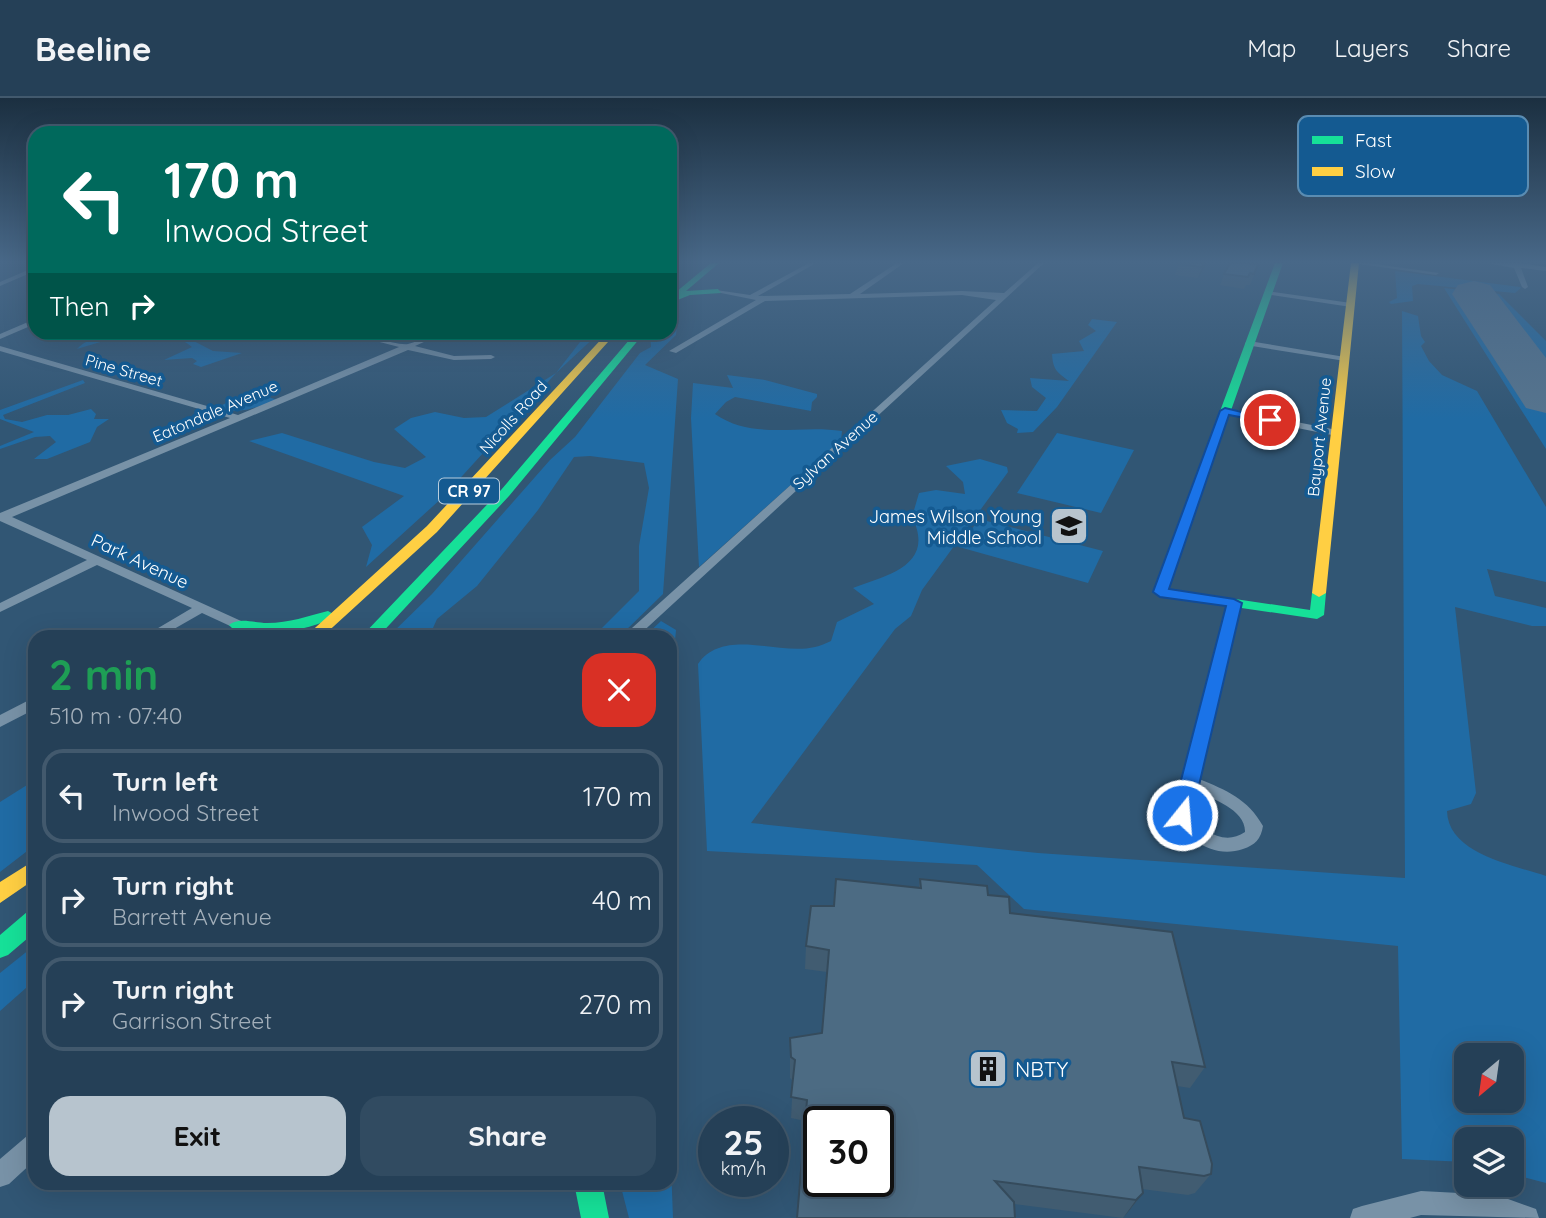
<!DOCTYPE html>
<html lang="en">
<head>
<meta charset="utf-8">
<style>
	:root { --surface:#254057; --page:#314b61; --text:#f1f3f6; --muted:#a3afba; --line:#42596d; --accent:#b7c4ce }
	body { margin:0; font-family:Quicksand,sans-serif; background:var(--page); color:var(--text); height:100vh; display:flex; flex-direction:column; font-size:26px; white-space:nowrap }
	* { box-sizing:border-box; margin:0 }
	p { font-size:23px; color:var(--muted) }
	.icon { flex:none; width:38px; height:38px; fill:none; stroke:currentColor; stroke-width:2; stroke-linecap:round; stroke-linejoin:round }
	.map { position:relative; flex:1; overflow:hidden }
	.panel { position:absolute; left:28px; top:532px; width:649px; height:560px; display:flex; flex-direction:column; background:var(--surface); border-radius:21px; box-shadow:0 7px 28px #0002,0 0 0 2px var(--line) }
	.panel>* { flex:none }
	.banner { position:absolute; left:28px; top:28px; width:649px; height:214px; border-radius:21px; box-shadow:0 7px 28px #0002,0 0 0 2px var(--line); background:#00695c; color:#fff; overflow:hidden }
	.needle { width:46px; rotate:209deg }
	.tools { position:absolute; left:1454px; top:945px; display:grid; gap:14px }
	.tools a { display:grid; place-items:center; width:70px; height:70px; border-radius:14px; background:var(--surface); box-shadow:0 7px 28px #0002,0 0 0 2px var(--line); font-size:35px }
	.speed { position:absolute; left:698px; top:1008px; display:flex; gap:14px; font-size:35px; font-weight:700; text-align:center }
	.speed>* { display:grid; place-content:center; width:91px; height:91px; border-radius:50%; background:var(--surface); box-shadow:0 7px 28px #0002,0 0 0 2px var(--line); line-height:1 }
	.speed small { font-size:18px; font-weight:400 }
	.speed .limit { border:4px solid #111; border-radius:10px; background:#fff; color:#111 }
	.pin { position:absolute; display:grid; place-items:center; width:60px; height:60px; color:#fff; margin:-30px; border:4px solid #fff; border-radius:50%; box-shadow:0 2px 7px #0007 }
	.me { position:absolute; width:77px; margin:-38px; rotate:17deg; stroke-linejoin:round; filter:drop-shadow(0 0 5px #0008) }
	.turn { display:flex; align-items:center; gap:24px; height:147px; padding:0 21px; font-size:32px }
	.turn .icon { width:91px; height:91px; stroke-width:2.5 }
	.turn b { display:block; font-size:49px; line-height:60px }
	.then { display:flex; align-items:center; height:66px; padding:0 21px; background:#0003; gap:14px; font-size:26px }
	.round { display:grid; place-items:center; flex:none; width:74px; height:74px; border-radius:21px; background:var(--page) }
	.summary { display:flex; align-items:center; justify-content:space-between; height:119px; padding:0 21px }
	h1 { font-size:42px; font-weight:700; line-height:52px; color:#1e9e55 }
	.primary-button { display:flex; gap:14px; margin-top:auto; padding:14px 21px }
	.primary-button a { flex:1; height:80px; border-radius:21px; background:var(--accent); color:#111; font-size:28px; font-weight:700; line-height:80px; text-align:center }
	.primary-button a+a { background:var(--page); color:var(--text) }
	ul { padding:0; list-style:none }
	li { display:flex; align-items:center; gap:21px; height:94px; margin:0 14px 10px; padding:0 7px; border:4px solid var(--line); border-radius:21px }
	li div { flex:1 }
	li b { display:block; font-size:26px }
	li em { font-style:normal }
	header { display:flex; align-items:center; gap:42px; box-sizing:border-box; height:98px; padding:0 35px; background:var(--surface); border-bottom:2px solid var(--line) }
	header strong { font-size:33px }
	nav { display:flex; gap:38px; margin-inline-start:auto; font-size:24px }
	.map>svg:first-child { display:block }
	.green { fill:#206ba4; fill-rule:evenodd }
	.lines { fill:none; stroke-linecap:round; stroke-linejoin:round }
	.runway { fill:#56748e; fill-rule:evenodd }
	.street { fill:#7892a7; fill-rule:evenodd }
	.fast { fill:#16e098; fill-rule:evenodd }
	.slow { fill:#ffcf43; fill-rule:evenodd }
	.wall { fill:#415c71 }
	.shaded-wall { fill:#354b5c }
	.building { fill:#4c6b83; stroke:#354b5c; stroke-width:2; fill-rule:evenodd }
	.route { fill:#1a73e8; stroke:#114b97; stroke-width:2 }
	.labels { text-anchor:middle; dominant-baseline:central; stroke-width:7; stroke-linejoin:round; paint-order:stroke }
	.far-street-label { font-size:16px; fill:#fff; stroke:#145a91 }
	.shield { fill:#145a91; stroke:#b8cede; stroke-width:2 }
	.shield-label { font-size:16px; font-weight:bold; fill:#fff }
	.poi-label { font-size:18px; fill:#fff; stroke:#145a91; text-anchor:end }
	.street-label { font-size:18px; fill:#fff; stroke:#145a91 }
	.near-poi-label { font-size:21px; fill:#fff; stroke:#145a91; text-anchor:start }
	.key { fill:#145a91; stroke:#5a8cb2; stroke-width:2 }
	.key-label { font-size:19px; fill:#fff }
</style>
</head>
<body>
<header>
<strong>Beeline</strong>
<nav><a>Map</a><a>Layers</a><a>Share</a></nav>
</header>
<div class="map">
<svg width="1546" height="1120" viewBox="0 0 1546 1120">
	<rect width="100%" height="100%" fill="#315674"/>
	<path class="green" d="M1395 173 1520 189 1521 190 1515 195 1418 186 1412 188 1413 203 1391 206 1389 204 1397 200Z
		M1444 190 1499 196 1546 243V351Z
		M679 208 676 237 645 267 678 281 663 496 619 539H588L601 531 639 493V448L649 390 644 365 590 358 574 359 538 412 477 488 437 521 429 539H388L432 496 550 362 575 339 640 255 651 249 650 235 670 234V215Z
		M1402 213 1418 218 1421 238 1425 244 1421 248 1429 263 1442 277 1477 293 1546 409V484L1487 471 1495 498 1546 510V528H1532L1455 509 1476 695 1471 706 1447 713C1448 756 1514 767 1546 778V1085L1512 1076V1041H1466V1064L1402 1061 1398 848 1024 811 977 767 707 753 698 566C724 529 778 558 815 549 820 548 826 545 831 543L837 524 874 506 853 490C888 477 936 467 912 419L919 395 936 392 965 396 963 384 946 368 980 361 1007 369 1008 374 922 492 911 518 895 531 751 725 1038 755 1405 780ZM1466 957H1512V1003H1466Z
		M1092 221 1117 224 1057 309 1033 334 1017 335 1018 331 1007 325 1001 312 1037 313 1046 300 1032 289 1030 280 1069 283C1057 274 1053 272 1052 256L1084 253 1079 243 1096 233 1088 227Z
		M186 234 184 238 213 253 242 255 201 269 193 266 197 263 192 260 164 262 192 249C161 223 111 241 77 251 99 228 156 234 186 234Z
		M587 235H599L556 275 443 399 366 469 372 447 362 429 404 398 249 343 282 335 374 364 405 370 426 359 394 331 411 320 435 314 464 320 486 319 556 275Z
		M727 277 765 282 817 296V299L812 304 811 313 735 299 726 304 715 316C754 343 799 326 842 333L841 342 699 469 691 320 693 285 733 290Z
		M83 282 85 285 3 317 5 321 22 324 47 317H68L91 311 96 316 94 321H109L97 329 90 344 47 361H34L56 344 50 338 35 339 0 351V348L34 334 0 321V312Z
		M252 293 277 302C259 308 238 319 220 308Z
		M1057 335 1134 352 1101 415 1017 395Z
		M979 421 1103 453 1088 485 959 449Z
		M661 523 676 532 670 596V539H644Z
		M35 682V747L0 774V704Z
		M35 847V882L0 913V875Z
		M670 1041 673 1120H629L620 1085H670Z"/>
	<g class="lines">
		<path class="runway" d="M1474 183 1490 187 1546 260V315L1526 310 1452 196 1458 187Z"/>
		<path class="street" d="M809 165H816L758 198 850 196 897 165H904L860 196 962 193 1004 195 1038 165H1044L637 539H622L996 202 962 197 765 203 676 255 669 253 756 202 716 194V192L750 197Z
			M1353 165H1368L1439 175 1436 177Z
			M1487 165H1519L1546 169V173L1521 170 1528 189 1525 191 1522 189 1514 170Z
			M35 169V173L0 188V184Z
			M1267 193 1351 205 1355 207 1351 209 1265 196Z
			M35 221V226L0 241V236Z
			M341 234C359 234 396 248 408 246 422 243 432 234 446 234L415 248 454 258 491 257 495 259 491 261 454 262 408 252 12 419 270 536 272 539H254L202 515 160 539H143L192 510 97 467 0 514V505L87 462 0 423V415L230 320 0 253V248L238 317 399 249Z
			M1249 243 1345 259 1349 261 1345 263 1246 247 1245 245Z
			M1225 310 1337 332 1342 335 1337 338 1222 315V311Z
			M1234 501 1240 505 1199 681C1226 692 1248 701 1263 728 1261 741 1255 747 1243 751 1214 761 1187 742 1173 717L1228 505ZM1196 694C1212 700 1246 712 1245 734 1225 748 1203 734 1191 716Z
			M35 599V611L0 629V617Z
			M35 1034V1062L9 1086 0 1089V1061L27 1038Z
			M1421 1093 1497 1097 1536 1111 1539 1120 1421 1117 1410 1120H1350L1353 1111 1362 1108Z"/>
		<path class="fast" d="M711 165H719L686 193 718 191 721 195 690 197 670 205V199Z
			M1275 165H1283L1168 491 1310 512 1312 495 1319 491 1326 495 1324 517 1317 521 1160 498 1153 494Z
			M636 234H645L509 398 378 539H361L501 392Z
			M328 513 335 517 333 520C302 534 266 539 232 530L229 527C238 519 255 525 267 525 290 525 307 518 328 513Z
			M35 812V834L8 857 0 860V837L27 814Z
			M574 1085H602L609 1120H581Z"/>
		<path class="slow" d="M1351 165H1359L1326 495 1319 499 1312 495Z
			M608 234H617L437 434 322 539H305L427 428Z
			M35 762V781L0 805V784Z"/>
	</g>
	<path class="wall" d="M1179 165H1207L1198 180 1175 177Z
		M1246 165 1254 177 1250 187H1246L1244 191 1220 187 1224 176Z
		M920 781 988 797 1205 969 1190 990 1177 988 1184 1020 1211 1076 1195 1095 1188 1097 1142 1091 1143 1095 1123 1120 1014 1106 805 1023 791 1020 793 983 790 980V940L822 935 827 874 805 871 806 848 834 808 919 789Z"/>
	<path class="shaded-wall" d="M1204 165H1207L1198 180 1202 169Z
		M1143 1095 1128 1114 1123 1120 1136 1102Z"/>
	<path class="building" d="M1179 165H1204L1202 169 1178 166Z
		M1230 165H1246L1258 166 1254 176 1250 175 1248 179 1224 176Z
		M836 781 921 790 920 781 987 788 988 797 1009 799 1010 815 1172 834 1205 969 1172 964 1184 1020 1200 1023 1212 1066 1211 1076 1204 1078 1139 1069 1143 1095 1136 1102 995 1083 1014 1104 1015 1120H797L807 1002 791 999 795 962 791 959 790 940 822 935 829 852 806 848 811 808H834ZM819 1024H878V1083H819Z"/>
	<linearGradient id="sky" x2="0" y2="1"><stop stop-color="#1b2f40"/><stop offset="0.51" stop-color="#486888"/><stop offset="1" stop-color="#486888" stop-opacity="0"/></linearGradient>
	<rect width="1546" height="321" fill="url(#sky)"/>
	<path class="route" d="M1225 310 1275 322 1270 325 1229 317 1169 491 1234 501 1242 505 1192 717 1189 722 1182 725 1175 722 1172 717 1226 508 1160 499 1153 494 1220 313Z"/>
	<defs>
		<g id="school-square" transform="scale(2.0125)"><rect x="-9" y="-9" width="18" height="18" rx="4" fill="#b7c4ce" stroke="#145a91"/><path d="M0-5L7-2L0 1L-7-2ZM-4 1L0 2.5L4 1V4Q0 6-4 4Z" fill="#111"/></g>
		<g id="building-square" transform="scale(2.0125)"><rect x="-9" y="-9" width="18" height="18" rx="4" fill="#b7c4ce" stroke="#145a91"/><path d="M-4-6H4V6H1V3H-1V6H-4ZM-2.5-4.3h1.7v1.8h-1.7ZM.8-4.3h1.7v1.8H.8ZM-2.5-1h1.7V.8h-1.7ZM.8-1h1.7V.8H.8Z" fill="#111"/></g>
	</defs>
	<g fill-rule="evenodd">
		<use href="#school-square" x="1069" y="428"/>
		<use href="#building-square" x="988" y="971"/>
	</g>
	<g class="labels">
		<g class="far-street-label">
			<text transform="translate(124 272) rotate(16)">Pine Street</text>
			<text transform="translate(215 313) rotate(-23)">Eatondale Avenue</text>
			<text transform="translate(513 319) rotate(-48)">Nicolls Road</text>
			<text transform="translate(1319 339) rotate(-84)">Bayport Avenue</text>
			<text transform="translate(835 352) rotate(-42)">Sylvan Avenue</text>
		</g>
		<rect class="shield" x="439" y="380.5" width="60" height="25" rx="5"/>
		<g class="shield-label">
			<text x="469" y="393">CR 97</text>
		</g>
		<g class="poi-label">
			<text x="1042" y="418">James Wilson Young<tspan x="1042" dy="21">Middle School</tspan></text>
		</g>
		<g class="street-label">
			<text transform="translate(140 463) rotate(25)">Park Avenue</text>
		</g>
		<g class="near-poi-label">
			<text x="1015" y="971">NBTY</text>
		</g>
	</g>
	<rect x="1298" y="18" width="230" height="80" rx="10" class="key"/>
	<rect x="1312" y="38" width="31" height="8" fill="#16e098"/>
	<rect x="1312" y="69" width="31" height="9" fill="#ffcf43"/>
	<g class="key-label">
		<text x="1355" y="49">Fast</text>
		<text x="1355" y="80">Slow</text>
	</g>
</svg>
<div class="tools">
<a><svg class="needle" viewBox="-14 -14 28 28"><path d="M0-13l5 13h-10z" fill="#e53935"/><path d="M0 13l5-13h-10z" fill="#a3afba"/></svg></a>
<a><svg class="icon" aria-label="layers" viewBox="0 0 24 24"><path d="M12 4l9 5-9 5-9-5zM3 14l9 5 9-5"/></svg></a>
</div>
<div class="speed"><div>25<small>km/h</small></div><div class="limit">30</div></div>
<div class="pin" style="left:1270px;top:322px;background:#d93025"><svg class="icon" aria-label="arrive" viewBox="0 0 24 24"><path d="M6 21V4h12l-3 4 3 4H6"/></svg></div>
<svg class="me" style="left:1182px;top:717px" viewBox="-20 -20 40 40"><circle r="17" fill="#1a73e8" stroke="#fff" stroke-width="3"/><path d="M0-11L8 9 0 5-8 9z" fill="#fff"/></svg>
<div class="banner">
<div class="turn"><svg class="icon" aria-label="left" viewBox="0 0 24 24"><path d="M17 20v-9H6M10 6l-5 5 5 5"/></svg><div><b>170 m</b>Inwood Street</div></div>
<div class="then">Then<svg class="icon" aria-label="right" viewBox="0 0 24 24"><path d="M7 20v-9h11M14 6l5 5-5 5"/></svg></div>
</div>
<section class="panel">
<div class="summary"><div><h1>2 min</h1><p>510 m · 07:40</p></div><a class="round" style="background:#d93025;color:#fff"><svg class="icon" aria-label="close" viewBox="0 0 24 24"><path d="M6 6l12 12M18 6L6 18"/></svg></a></div>
<ul>
<li><svg class="icon" aria-label="left" viewBox="0 0 24 24"><path d="M17 20v-9H6M10 6l-5 5 5 5"/></svg><div><b>Turn left</b><p>Inwood Street</p></div><em>170 m</em></li>
<li><svg class="icon" aria-label="right" viewBox="0 0 24 24"><path d="M7 20v-9h11M14 6l5 5-5 5"/></svg><div><b>Turn right</b><p>Barrett Avenue</p></div><em>40 m</em></li>
<li><svg class="icon" aria-label="right" viewBox="0 0 24 24"><path d="M7 20v-9h11M14 6l5 5-5 5"/></svg><div><b>Turn right</b><p>Garrison Street</p></div><em>270 m</em></li>
</ul>
<div class="primary-button"><a>Exit</a><a>Share</a></div>
</section>
</div>
</body>
</html>
